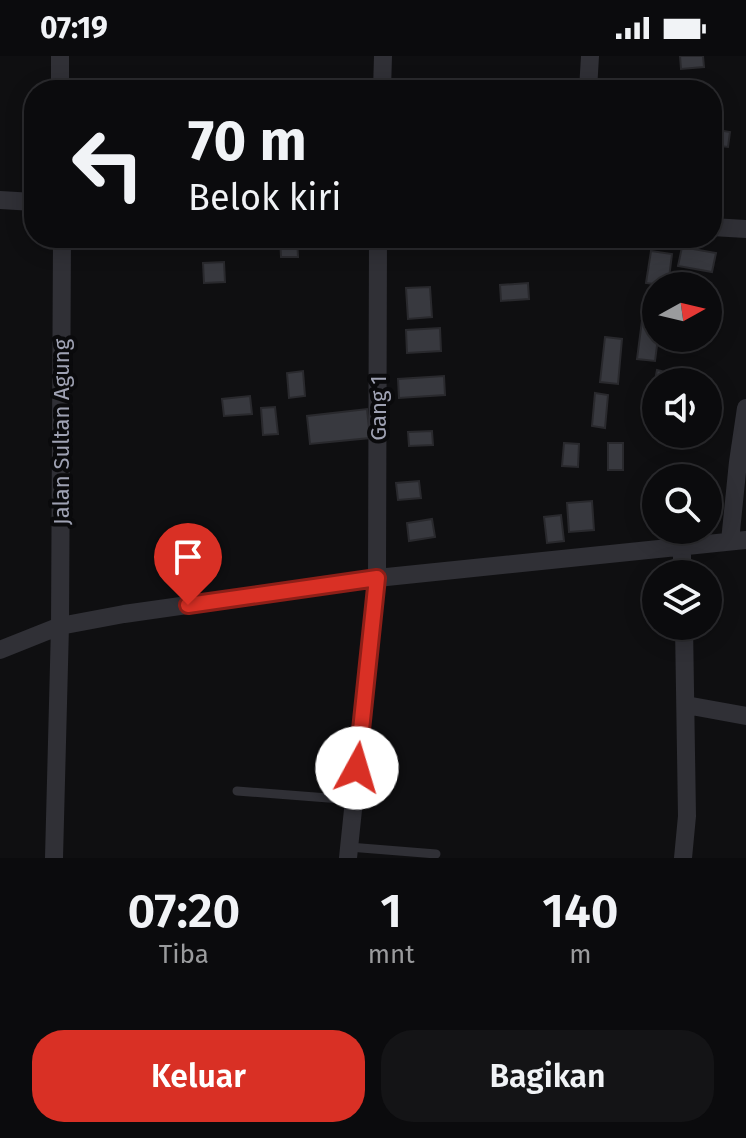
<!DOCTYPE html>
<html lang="id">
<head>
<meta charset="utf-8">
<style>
	:root { --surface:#0b0b0d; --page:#141416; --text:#f1f3f6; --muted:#9a9b9d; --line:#2b2b2e; --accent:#d93025 }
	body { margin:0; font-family:"Fira Sans",sans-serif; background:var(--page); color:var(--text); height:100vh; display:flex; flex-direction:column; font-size:30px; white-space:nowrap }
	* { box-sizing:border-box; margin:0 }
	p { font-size:26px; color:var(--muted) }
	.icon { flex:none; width:44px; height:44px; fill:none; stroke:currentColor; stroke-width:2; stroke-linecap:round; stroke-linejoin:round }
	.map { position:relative; height:802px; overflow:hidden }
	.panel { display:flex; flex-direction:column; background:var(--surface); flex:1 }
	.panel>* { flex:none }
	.banner { position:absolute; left:24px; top:24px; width:698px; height:168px; border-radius:32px; box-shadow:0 4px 20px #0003,0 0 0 2px var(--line); background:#0b0b0d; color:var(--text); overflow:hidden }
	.needle { width:52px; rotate:82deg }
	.fabs { position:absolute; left:642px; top:216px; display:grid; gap:16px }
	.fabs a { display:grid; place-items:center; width:80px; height:80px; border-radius:50%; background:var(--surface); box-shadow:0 4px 20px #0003,0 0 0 2px var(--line); font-size:40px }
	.pin { position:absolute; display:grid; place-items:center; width:68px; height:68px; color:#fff; margin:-82px -34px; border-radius:50% 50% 50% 0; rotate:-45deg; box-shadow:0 0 8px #0007 }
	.pin .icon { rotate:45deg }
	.me { position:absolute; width:88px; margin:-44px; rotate:6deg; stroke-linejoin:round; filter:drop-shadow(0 0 6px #0008) }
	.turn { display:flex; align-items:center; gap:28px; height:168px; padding:0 32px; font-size:36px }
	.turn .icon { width:104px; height:104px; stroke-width:2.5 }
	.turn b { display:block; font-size:56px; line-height:68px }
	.eta { display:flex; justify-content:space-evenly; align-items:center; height:136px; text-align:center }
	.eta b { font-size:48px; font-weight:600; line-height:56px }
	.button { display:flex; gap:16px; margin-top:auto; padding:16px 32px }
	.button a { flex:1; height:92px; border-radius:32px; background:var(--accent); color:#fff; font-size:32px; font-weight:600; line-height:92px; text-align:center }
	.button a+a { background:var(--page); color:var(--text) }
	.status { display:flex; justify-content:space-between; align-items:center; height:56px; padding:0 40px; background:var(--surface); direction:ltr }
	.status svg { height:22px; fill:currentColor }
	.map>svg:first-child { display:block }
	.building { fill:#38393f; stroke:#29292d; stroke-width:2 }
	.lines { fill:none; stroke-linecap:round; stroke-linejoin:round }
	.lane { stroke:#303036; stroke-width:9 }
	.street { stroke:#303036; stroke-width:18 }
	.route-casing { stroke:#8d1f18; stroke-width:20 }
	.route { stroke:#d93025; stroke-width:14 }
	.labels { text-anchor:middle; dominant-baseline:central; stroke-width:8; stroke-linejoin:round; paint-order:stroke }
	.street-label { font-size:22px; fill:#9fa2b3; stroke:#0a0a0c }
</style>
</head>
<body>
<div class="status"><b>07:19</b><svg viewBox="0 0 49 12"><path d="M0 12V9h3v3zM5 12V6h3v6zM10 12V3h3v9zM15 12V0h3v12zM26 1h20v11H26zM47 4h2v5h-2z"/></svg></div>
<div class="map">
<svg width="746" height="802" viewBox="0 0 746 802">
	<rect width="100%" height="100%" fill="#0f0f11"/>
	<path class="building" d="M680 0H703L704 11 681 13Z
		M712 73 730 76 728 91 712 89Z
		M280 182H297L298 201H281Z
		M682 191 716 197 712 216 678 210Z
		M651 195 672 198 668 230 646 227Z
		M224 206 225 226 204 227 203 207Z
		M528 227 529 243 501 245 500 229Z
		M430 231 432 261 408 263 406 232Z
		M644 249 656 251 658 282 655 305 637 303Z
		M440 272 441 295 407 297 406 274Z
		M605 281 622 283 618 328 600 326Z
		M657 314 673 318 672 326H656V346L651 345Z
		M303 315 305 340 289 342 287 317Z
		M444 320 445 339 399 342 398 323Z
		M595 337 608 339 605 372 592 370Z
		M250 340 252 358 224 360 222 343Z
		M275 351 278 378 263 379 261 352Z
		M367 353 370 382 310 388 307 360Z
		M432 375 433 389 409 390 408 376Z
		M564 387 579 388 578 411 562 410Z
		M608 387H623V414H608Z
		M419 425 421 442 398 444 396 427Z
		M592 445 594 474 569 476 567 447Z
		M561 459 564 485 547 487 544 461Z
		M432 463 435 481 409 485 407 467Z"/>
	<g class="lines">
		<path class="lane" d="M237 735 354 744
			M349 791 436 798"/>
		<path class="street" d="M60 0V34
			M382 34 383 0
			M588 34 590 0
			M0 144 34 146
			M712 171 746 173
			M730 485 738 406 746 352
			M682 491V518
			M0 594 60 570 124 558 377 522 746 484
			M686 649 746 660
			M54 802 60 570 62 182
			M348 802 377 522 378 182
			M683 802 687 760 684 570"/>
	</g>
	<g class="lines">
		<g class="route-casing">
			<path id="route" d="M188 549 377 522 357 712"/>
		</g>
		<use href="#route" class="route"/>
	</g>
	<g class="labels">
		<g class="street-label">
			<text transform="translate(378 352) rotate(-90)">Gang 1</text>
			<text transform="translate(61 376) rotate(-90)">Jalan Sultan Agung</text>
		</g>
	</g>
</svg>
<div class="fabs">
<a><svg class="needle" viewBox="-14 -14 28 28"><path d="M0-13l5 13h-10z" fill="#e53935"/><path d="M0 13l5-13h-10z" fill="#9a9b9d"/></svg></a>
<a><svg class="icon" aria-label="sound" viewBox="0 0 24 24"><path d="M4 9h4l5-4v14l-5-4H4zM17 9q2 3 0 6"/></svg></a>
<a><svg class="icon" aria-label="search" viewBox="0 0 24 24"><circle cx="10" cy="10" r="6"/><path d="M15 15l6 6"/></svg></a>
<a><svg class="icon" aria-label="layers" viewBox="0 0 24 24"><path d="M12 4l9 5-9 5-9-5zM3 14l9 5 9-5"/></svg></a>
</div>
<div class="pin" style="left:188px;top:549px;background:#d93025"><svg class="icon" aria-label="arrive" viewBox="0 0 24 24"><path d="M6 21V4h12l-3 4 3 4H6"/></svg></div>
<svg class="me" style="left:357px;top:712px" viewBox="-20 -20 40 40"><circle r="19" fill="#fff"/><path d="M0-13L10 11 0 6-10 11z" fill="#d93025"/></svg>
<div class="banner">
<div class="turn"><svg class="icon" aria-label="left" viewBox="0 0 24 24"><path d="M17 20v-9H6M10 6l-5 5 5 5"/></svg><div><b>70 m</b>Belok kiri</div></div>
</div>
</div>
<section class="panel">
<div class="eta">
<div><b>07:20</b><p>Tiba</p></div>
<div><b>1</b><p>mnt</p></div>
<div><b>140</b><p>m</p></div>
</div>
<div class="button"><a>Keluar</a><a>Bagikan</a></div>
</section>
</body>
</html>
